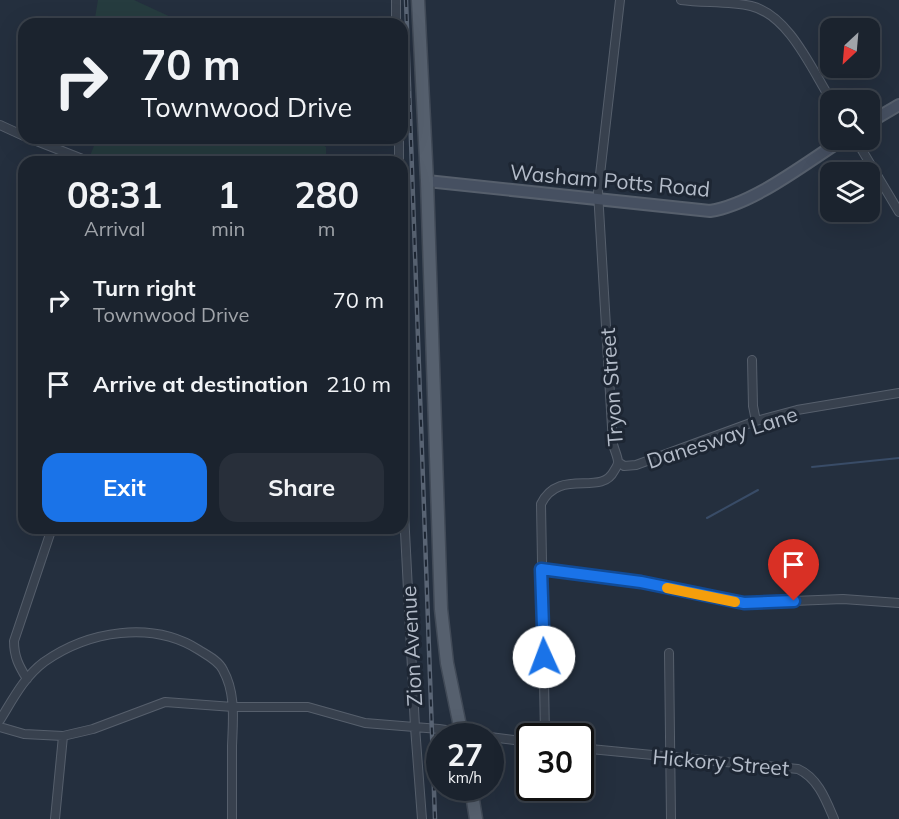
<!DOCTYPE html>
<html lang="en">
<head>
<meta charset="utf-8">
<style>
	:root { --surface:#1b232e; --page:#282f3a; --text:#f1f3f6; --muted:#a0a4aa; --line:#39404a; --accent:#1a73e8 }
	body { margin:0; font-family:Mulish,sans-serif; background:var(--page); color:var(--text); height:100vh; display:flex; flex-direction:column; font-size:22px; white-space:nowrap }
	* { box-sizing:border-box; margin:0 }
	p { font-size:20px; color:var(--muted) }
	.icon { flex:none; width:33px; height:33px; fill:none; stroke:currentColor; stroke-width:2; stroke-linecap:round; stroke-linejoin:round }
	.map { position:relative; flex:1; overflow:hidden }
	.details { position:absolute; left:18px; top:156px; width:390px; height:378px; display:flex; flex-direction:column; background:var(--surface); border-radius:18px; box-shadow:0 6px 24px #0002,0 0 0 2px var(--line) }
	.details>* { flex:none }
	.top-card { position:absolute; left:18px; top:18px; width:390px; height:126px; border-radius:18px; box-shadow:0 6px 24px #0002,0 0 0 2px var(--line); background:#1b232e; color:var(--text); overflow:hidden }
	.needle { width:39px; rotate:206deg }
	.buttons { position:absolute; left:820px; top:18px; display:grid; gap:12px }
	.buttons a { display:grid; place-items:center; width:60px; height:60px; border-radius:12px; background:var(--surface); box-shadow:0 6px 24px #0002,0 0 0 2px var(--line); font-size:30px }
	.speed { position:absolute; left:426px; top:723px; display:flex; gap:12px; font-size:30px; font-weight:700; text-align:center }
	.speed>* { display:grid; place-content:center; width:78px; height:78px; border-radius:50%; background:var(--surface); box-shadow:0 6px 24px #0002,0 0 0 2px var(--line); line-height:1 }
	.speed small { font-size:15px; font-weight:400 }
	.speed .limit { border:3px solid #111; border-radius:9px; background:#fff; color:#111 }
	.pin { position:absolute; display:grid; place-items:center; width:51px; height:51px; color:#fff; margin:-62px -26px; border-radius:50% 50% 50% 0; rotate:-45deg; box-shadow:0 0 6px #0007 }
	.pin .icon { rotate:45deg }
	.me { position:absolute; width:66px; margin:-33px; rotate:358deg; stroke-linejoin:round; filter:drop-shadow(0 0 4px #0008) }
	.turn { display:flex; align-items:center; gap:21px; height:126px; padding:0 24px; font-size:27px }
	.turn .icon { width:78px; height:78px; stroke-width:2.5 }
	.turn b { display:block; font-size:42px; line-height:51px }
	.eta { display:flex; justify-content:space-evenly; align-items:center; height:102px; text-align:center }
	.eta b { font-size:36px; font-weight:700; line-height:42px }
	.cta { display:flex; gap:12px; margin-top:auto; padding:12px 24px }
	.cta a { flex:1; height:69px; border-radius:18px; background:var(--accent); color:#fff; font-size:24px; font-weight:700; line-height:69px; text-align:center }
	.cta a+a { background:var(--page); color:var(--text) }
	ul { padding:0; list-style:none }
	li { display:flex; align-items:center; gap:18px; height:84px; padding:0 24px }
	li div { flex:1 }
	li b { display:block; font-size:22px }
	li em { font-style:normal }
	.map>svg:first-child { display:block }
	.green { fill:#263c3f }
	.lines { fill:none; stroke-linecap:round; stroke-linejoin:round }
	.stream { stroke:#394c67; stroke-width:2 }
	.street-casing { stroke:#565f6c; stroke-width:10 }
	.secondary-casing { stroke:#565f6c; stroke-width:14 }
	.primary-casing { stroke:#414a57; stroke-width:15 }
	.street { stroke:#38414e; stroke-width:8 }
	.secondary { stroke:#465061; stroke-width:10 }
	.primary { stroke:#56606e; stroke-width:12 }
	.rail-casing { stroke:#5a6575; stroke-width:4.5 }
	.rail { stroke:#1d2633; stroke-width:2; stroke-dasharray:7; stroke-linecap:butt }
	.route-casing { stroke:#114b97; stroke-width:15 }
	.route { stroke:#1a73e8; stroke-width:10 }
	.slow { stroke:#f59e0b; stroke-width:10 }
	.labels { text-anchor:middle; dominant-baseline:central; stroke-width:6; stroke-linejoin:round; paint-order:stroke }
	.street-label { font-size:21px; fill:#b4bcc9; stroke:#1d2633 }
</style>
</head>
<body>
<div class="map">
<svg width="899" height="819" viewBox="0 0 899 819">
	<rect width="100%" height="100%" fill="#242f3e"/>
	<path class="green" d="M98 0H134L186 24H94Z
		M97 138H311L326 147V162H106L90 156Z"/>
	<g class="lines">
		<path class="stream" d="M812 467 899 458
			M707 518 758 490"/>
		<g class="street-casing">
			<path id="street" d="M396 0V24
				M681 0C703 3 729 1 751 6 789 15 812 70 831 100
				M0 125 24 136
				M29 138 90 162
				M399 138V162
				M856 140 899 212
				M752 360 753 406 756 421
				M618 462 624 466 636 465 756 421 797 410 899 393
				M402 473 415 727 422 819
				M541 569 641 582 744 603 843 599 899 603
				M669 653 671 819
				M27 679C19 666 14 657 14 641L52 528
				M0 720C13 699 24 677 44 662 88 631 152 620 199 650 207 655 219 661 223 670 236 693 233 720 232 746 232 770 232 795 232 819
				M0 727 24 734 63 736 93 729 165 702 233 707H308L365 723 439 729 487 736
				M545 736 541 504C559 467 601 497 614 471 616 468 618 465 618 462 618 457 614 449 613 444L598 192 620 0
				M490 737 530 742
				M580 748 798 769C818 778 826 800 834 819
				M55 819 63 736"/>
		</g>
		<g class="secondary-casing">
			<path id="secondary" d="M870 122 899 105
				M427 181 710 211C754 204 804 164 842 140"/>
		</g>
		<g class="primary-casing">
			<path id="primary" d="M418 0 427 181 441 609 447 663 462 736
				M471 788 476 819"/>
		</g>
		<use href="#street" class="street"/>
		<use href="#secondary" class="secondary"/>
		<use href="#primary" class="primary"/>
		<g class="rail-casing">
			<path id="rail" d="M406 0 435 819"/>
		</g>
		<use href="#rail" class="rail"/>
	</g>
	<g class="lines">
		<g class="route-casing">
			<path id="route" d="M544 657 541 569 641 582 744 603 794 601"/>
		</g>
		<use href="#route" class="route"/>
		<path class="slow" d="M667 588 735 602"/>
	</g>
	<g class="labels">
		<g class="street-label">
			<text transform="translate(610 180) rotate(5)">Washam Potts Road</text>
			<text transform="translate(611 387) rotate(-94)">Tryon Street</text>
			<text transform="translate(722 437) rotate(-18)">Danesway Lane</text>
			<text transform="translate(411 646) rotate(-93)">Zion Avenue</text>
			<text transform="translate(721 762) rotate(5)">Hickory Street</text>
		</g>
	</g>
</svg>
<div class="buttons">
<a><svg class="needle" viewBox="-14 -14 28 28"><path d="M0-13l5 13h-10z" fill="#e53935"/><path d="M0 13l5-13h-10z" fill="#a0a4aa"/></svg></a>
<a><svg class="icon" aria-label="search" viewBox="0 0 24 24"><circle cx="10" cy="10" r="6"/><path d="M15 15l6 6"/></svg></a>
<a><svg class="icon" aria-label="layers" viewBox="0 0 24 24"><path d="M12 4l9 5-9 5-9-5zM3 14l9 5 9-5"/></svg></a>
</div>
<div class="speed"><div>27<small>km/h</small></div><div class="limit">30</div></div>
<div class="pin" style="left:794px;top:601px;background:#d93025"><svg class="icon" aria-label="arrive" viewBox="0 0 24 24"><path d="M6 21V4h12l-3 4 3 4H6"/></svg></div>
<svg class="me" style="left:544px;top:657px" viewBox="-20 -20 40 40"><circle r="19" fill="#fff"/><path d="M0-13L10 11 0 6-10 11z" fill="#1a73e8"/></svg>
<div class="top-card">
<div class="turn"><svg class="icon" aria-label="right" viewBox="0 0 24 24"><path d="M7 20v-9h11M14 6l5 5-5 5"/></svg><div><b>70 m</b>Townwood Drive</div></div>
</div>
<section class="details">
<div class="eta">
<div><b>08:31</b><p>Arrival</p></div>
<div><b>1</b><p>min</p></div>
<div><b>280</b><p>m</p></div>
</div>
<ul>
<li><svg class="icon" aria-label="right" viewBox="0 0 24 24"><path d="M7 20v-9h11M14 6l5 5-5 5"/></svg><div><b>Turn right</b><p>Townwood Drive</p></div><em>70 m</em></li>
<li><svg class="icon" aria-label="arrive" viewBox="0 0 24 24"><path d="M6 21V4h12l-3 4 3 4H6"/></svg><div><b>Arrive at destination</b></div><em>210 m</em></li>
</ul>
<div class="cta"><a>Exit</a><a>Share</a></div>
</section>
</div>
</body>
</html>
